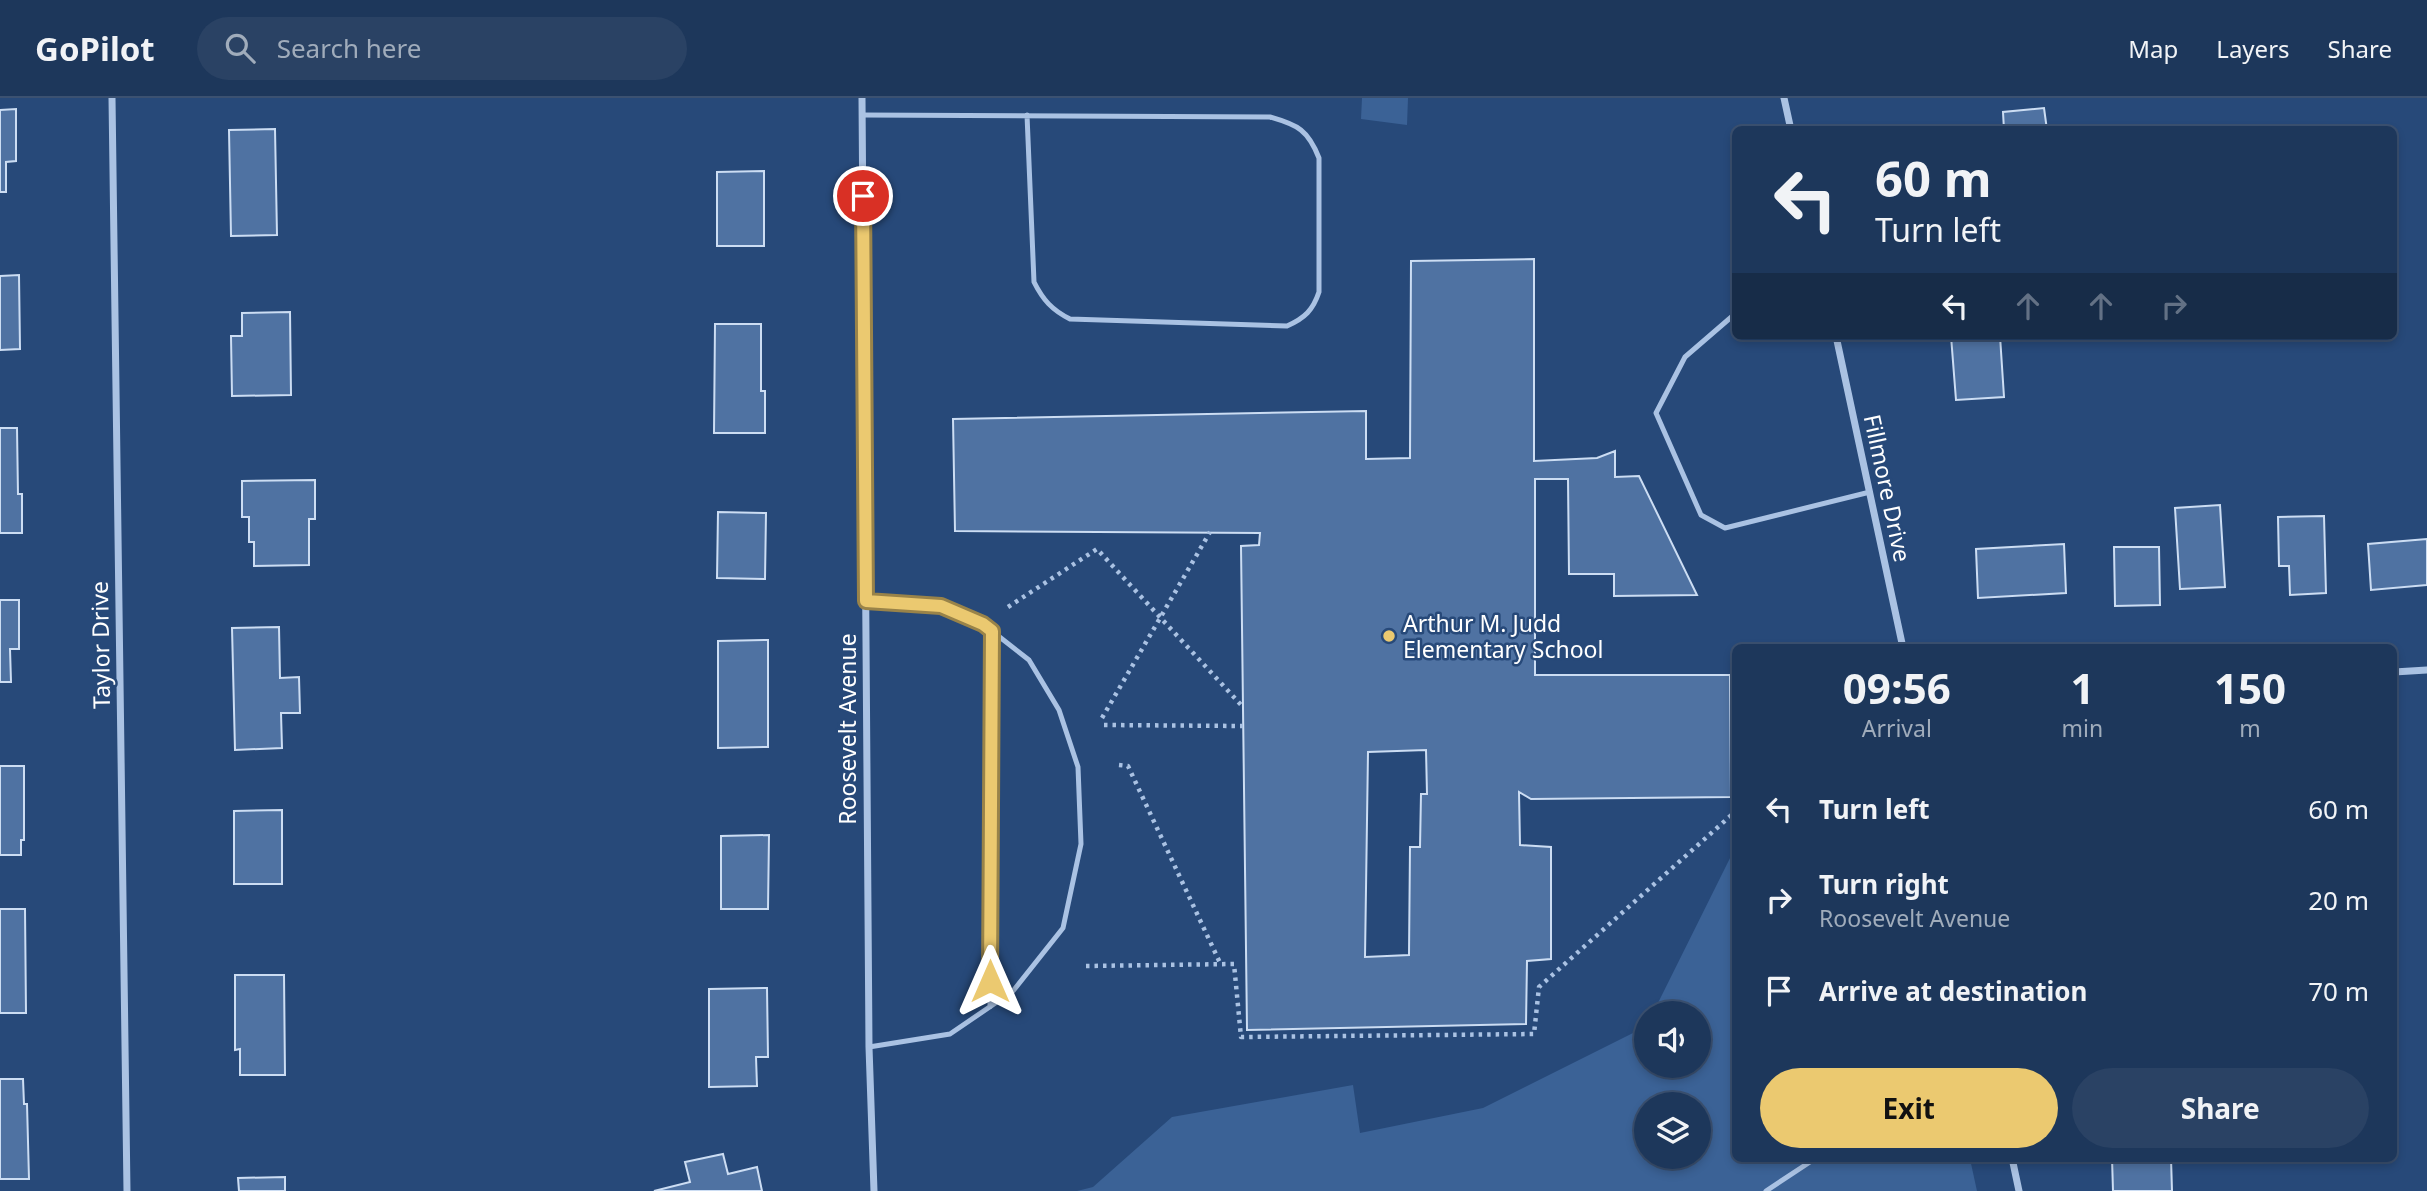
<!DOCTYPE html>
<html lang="en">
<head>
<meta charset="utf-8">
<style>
	:root { --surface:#1d375b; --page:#2a4264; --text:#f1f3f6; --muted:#a0acbb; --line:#3b5171; --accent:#ebc970 }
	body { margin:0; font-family:"Noto Sans",sans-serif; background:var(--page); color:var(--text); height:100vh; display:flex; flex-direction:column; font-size:26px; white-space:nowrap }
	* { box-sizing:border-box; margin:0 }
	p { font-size:23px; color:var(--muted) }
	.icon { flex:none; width:38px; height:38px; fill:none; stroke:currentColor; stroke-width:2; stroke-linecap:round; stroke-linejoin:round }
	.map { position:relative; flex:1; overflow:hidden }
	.panel { position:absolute; left:1732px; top:546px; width:665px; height:518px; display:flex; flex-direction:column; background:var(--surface); border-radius:10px; box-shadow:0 4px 10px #0003,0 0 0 2px var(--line) }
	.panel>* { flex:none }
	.hud { position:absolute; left:1732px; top:28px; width:665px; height:214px; border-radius:10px; box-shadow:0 4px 10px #0003,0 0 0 2px var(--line); background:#1d375b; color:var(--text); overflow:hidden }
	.buttons { position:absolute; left:1634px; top:903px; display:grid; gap:14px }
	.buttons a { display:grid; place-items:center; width:77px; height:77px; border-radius:50%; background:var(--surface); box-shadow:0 4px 10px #0003,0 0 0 2px var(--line); font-size:35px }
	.pin { position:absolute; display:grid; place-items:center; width:60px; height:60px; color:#fff; margin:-30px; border:4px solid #fff; border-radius:50%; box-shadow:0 2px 7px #0007 }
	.me { position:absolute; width:77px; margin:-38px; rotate:0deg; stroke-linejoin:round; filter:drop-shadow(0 0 5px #0008) }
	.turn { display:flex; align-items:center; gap:24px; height:147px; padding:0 28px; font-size:32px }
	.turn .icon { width:91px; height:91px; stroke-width:2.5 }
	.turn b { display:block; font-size:49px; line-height:60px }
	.lanes { display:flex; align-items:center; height:66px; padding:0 28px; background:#0003; justify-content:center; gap:35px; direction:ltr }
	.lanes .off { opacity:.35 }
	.eta { display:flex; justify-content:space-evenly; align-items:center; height:119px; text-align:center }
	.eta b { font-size:42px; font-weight:700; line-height:49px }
	.action { display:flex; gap:14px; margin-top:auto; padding:14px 28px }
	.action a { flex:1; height:80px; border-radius:42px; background:var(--accent); color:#111; font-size:28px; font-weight:700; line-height:80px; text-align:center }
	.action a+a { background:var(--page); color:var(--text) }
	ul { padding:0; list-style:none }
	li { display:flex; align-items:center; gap:21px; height:91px; padding:0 28px }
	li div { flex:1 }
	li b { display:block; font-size:26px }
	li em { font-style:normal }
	header { display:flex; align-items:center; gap:42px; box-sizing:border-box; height:98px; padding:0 35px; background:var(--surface); border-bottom:2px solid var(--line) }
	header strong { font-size:33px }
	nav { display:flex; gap:38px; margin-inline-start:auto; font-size:24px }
	.search { width:490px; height:63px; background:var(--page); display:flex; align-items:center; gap:18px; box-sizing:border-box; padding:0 24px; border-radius:38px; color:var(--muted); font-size:26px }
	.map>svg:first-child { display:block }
	.green { fill:#3b6296; fill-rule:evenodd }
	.building { fill:#4f72a2; stroke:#ccddf3; stroke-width:2; fill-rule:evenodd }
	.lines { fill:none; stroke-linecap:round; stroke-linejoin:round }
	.path { stroke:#aac2e3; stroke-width:4.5; stroke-dasharray:3.5 5; stroke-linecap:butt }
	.service { stroke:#aac2e3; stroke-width:5 }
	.minor { stroke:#aac2e3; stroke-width:7 }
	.route-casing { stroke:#998349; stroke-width:18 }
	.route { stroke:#ebc970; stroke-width:12 }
	.poi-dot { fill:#ebc970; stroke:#274979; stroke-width:2.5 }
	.labels { text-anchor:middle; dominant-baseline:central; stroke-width:5; stroke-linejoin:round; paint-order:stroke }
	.street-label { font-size:23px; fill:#fff; stroke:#274979 }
	.poi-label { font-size:23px; fill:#fff; stroke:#274979; text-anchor:start }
</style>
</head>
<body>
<header>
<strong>GoPilot</strong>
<div class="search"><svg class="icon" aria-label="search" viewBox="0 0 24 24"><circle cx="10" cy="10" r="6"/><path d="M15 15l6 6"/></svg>Search here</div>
<nav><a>Map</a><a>Layers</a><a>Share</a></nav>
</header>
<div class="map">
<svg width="2427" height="1093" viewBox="0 0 2427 1093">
	<rect width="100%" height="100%" fill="#274979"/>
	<path class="green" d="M1362 0H1408L1407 27 1361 21Z
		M1736 748V1060L1970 1061 1977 1093H1077L1093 1089 1172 1019 1353 987 1360 1035 1483 1010 1647 928V968H1699V915H1653ZM1647 1006H1699V1059H1647Z"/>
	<path class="building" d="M2044 10 2047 32H2004L2003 14Z
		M16 11V63L6 64V94H0V12Z
		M275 31 277 137 231 138 229 32Z
		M764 73V148H717V74Z
		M1534 161V363L1597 360 1615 353V379L1639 378 1697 497 1614 498V476H1569L1568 381H1535V577H1730L1731 699 1531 701 1519 694 1520 747 1551 749V861L1527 863 1526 926 1247 932 1241 448 1259 447 1260 435 955 433 953 321 1366 313V361L1410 360 1411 163ZM1426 652 1427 696H1421L1420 749H1410L1409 857 1365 859 1368 654Z
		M19 177 20 251 0 252V178Z
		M290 214 291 297 232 298 231 238H242V215Z
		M715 226H761V293H765V335H714Z
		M1951 238H2000L2004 299 1956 302Z
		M0 330H17L18 396H22V435H0Z
		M315 382V421H309V467L254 468V444H249V419H242V383Z
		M2220 407 2225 489 2180 491 2175 410Z
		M718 414 766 415 765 481 717 480Z
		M2324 418 2326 495 2290 497 2289 468H2279L2278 419Z
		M2427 441V487L2371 492 2368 446Z
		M2064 446 2066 495 1978 500 1976 451Z
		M2114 449H2159L2160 507 2115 508Z
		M0 502H19V551H10L11 584H0Z
		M279 529 280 580 299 579 300 615H281L282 650 235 652 232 530Z
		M768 542V649L718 650V543Z
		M0 668H24V742H21V757H0Z
		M282 712V786H234V713Z
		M769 737 768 811H721V738Z
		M0 811H25L26 915H0Z
		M235 877H284L285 977H240V951L235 952Z
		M767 890 768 959H756L757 988 709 989V891Z
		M0 981H23L24 1006H27L29 1081H0Z
		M723 1056 728 1076 757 1069 762 1093H654L690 1084 685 1064Z
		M2112 1060H2171L2172 1093H2113Z
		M285 1079V1093H239L238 1080Z"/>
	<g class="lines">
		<path class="path" d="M1008 509 1097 451 1243 609
			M1102 620 1210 434
			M1104 627 1243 628
			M1119 667 1128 668 1221 867
			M1086 868 1234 866 1241 939 1534 936 1539 889 1736 713"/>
		<path class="service" d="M862 17C998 18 1134 18 1270 19 1298 27 1308 32 1319 60V194C1313 212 1305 220 1287 228L1070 221C1052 212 1043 202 1034 184L1027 17
			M1736 215 1685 259 1656 315 1701 417 1725 430 1870 394
			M866 503 941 507 983 526 1029 562 1059 612 1078 669 1081 746 1063 830 1013 893 950 936 869 949
			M990 909 992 533
			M1766 1093 1816 1060"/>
		<path class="minor" d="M112 0 127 1093
			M862 0 869 949 874 1093
			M1784 0 1791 32
			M1836 238 1903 550
			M2394 574 2427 572
			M2012 1060 2019 1093"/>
	</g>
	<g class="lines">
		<g class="route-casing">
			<path id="route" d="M863 98 866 503 941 508 983 526 992 533 990 883"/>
		</g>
		<use href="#route" class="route"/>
	</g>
	<circle class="poi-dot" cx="1389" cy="538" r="7"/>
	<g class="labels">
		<g class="street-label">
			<text transform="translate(1888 390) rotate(78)">Fillmore Drive</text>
			<text transform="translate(100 547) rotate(-91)">Taylor Drive</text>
			<text transform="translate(847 631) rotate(-90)">Roosevelt Avenue</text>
		</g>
		<g class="poi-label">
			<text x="1403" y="525">Arthur M. Judd<tspan x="1403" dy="26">Elementary School</tspan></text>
		</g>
	</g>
</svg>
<div class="buttons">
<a><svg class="icon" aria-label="sound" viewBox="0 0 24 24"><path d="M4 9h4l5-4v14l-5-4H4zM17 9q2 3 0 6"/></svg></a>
<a><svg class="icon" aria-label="layers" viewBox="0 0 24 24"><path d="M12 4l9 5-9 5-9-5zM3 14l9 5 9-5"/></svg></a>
</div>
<div class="pin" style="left:863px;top:98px;background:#d93025"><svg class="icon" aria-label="arrive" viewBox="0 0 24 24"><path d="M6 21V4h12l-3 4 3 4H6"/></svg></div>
<svg class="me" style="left:990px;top:883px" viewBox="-20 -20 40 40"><path d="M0-17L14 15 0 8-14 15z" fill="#ebc970" stroke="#fff" stroke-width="4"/></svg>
<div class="hud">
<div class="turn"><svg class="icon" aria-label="left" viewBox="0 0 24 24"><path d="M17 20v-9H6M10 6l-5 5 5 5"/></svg><div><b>60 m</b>Turn left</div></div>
<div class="lanes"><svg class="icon" aria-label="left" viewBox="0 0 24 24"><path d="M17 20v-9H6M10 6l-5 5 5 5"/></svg><svg class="icon off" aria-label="ahead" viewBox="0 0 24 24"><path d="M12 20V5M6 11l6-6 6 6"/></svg><svg class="icon off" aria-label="ahead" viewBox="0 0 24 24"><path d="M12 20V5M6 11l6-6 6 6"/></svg><svg class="icon off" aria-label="right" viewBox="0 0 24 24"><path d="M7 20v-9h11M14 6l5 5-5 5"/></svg></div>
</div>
<section class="panel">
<div class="eta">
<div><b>09:56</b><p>Arrival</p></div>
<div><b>1</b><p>min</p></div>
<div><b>150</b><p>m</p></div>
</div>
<ul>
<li><svg class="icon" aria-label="left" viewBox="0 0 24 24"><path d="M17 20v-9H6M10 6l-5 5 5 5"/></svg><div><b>Turn left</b></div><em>60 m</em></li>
<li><svg class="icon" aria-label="right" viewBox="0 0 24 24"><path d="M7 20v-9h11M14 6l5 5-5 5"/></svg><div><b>Turn right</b><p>Roosevelt Avenue</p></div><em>20 m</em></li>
<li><svg class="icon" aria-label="arrive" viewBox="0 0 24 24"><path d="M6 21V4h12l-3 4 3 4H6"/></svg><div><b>Arrive at destination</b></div><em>70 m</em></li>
</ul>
<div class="action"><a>Exit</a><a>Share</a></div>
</section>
</div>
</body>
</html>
